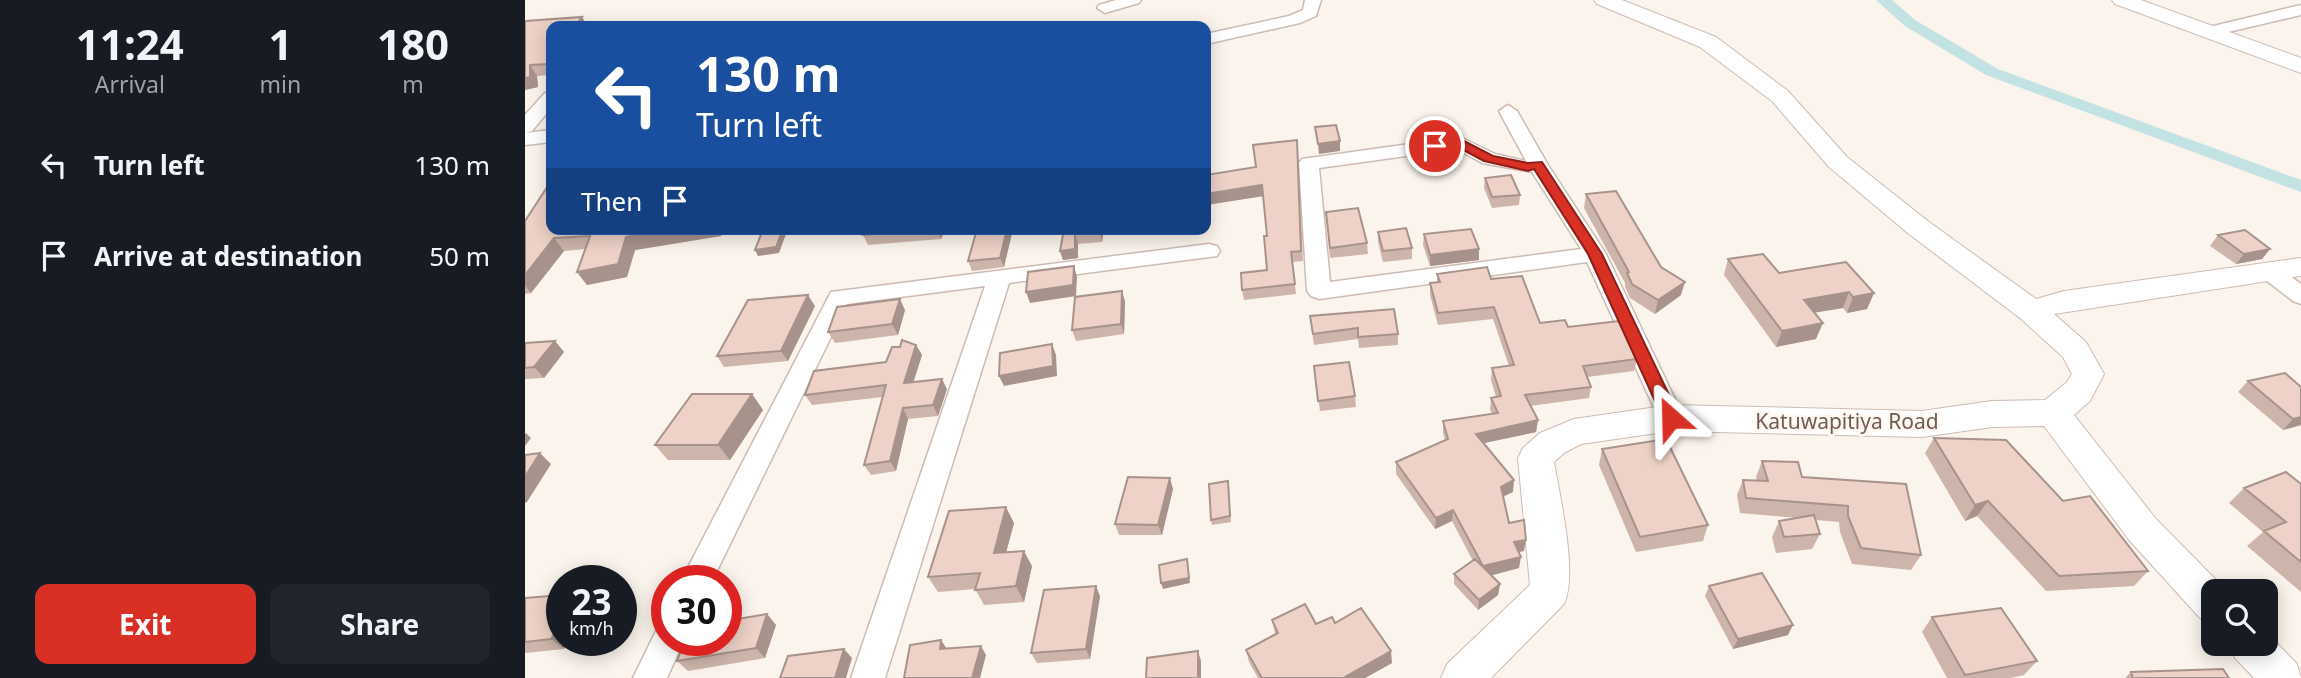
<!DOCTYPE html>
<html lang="en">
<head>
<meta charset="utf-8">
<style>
	:root { --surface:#171b24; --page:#20242c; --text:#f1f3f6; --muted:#9ea1a6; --accent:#d93025 }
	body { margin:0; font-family:"Noto Sans",sans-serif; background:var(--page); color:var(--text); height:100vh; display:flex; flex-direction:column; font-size:26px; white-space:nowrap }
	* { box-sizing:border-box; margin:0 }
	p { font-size:23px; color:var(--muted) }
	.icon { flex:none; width:38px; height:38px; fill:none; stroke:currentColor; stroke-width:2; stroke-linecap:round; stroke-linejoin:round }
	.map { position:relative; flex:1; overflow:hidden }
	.drawer { display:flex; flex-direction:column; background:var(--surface); width:525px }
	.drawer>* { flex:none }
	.banner { position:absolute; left:21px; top:21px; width:665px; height:214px; border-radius:14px; box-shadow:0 4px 18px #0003; background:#1a4fa0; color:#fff; overflow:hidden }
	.controls { position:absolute; left:1676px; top:579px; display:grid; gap:14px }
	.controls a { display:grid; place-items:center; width:77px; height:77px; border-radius:14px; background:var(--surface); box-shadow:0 4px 18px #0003; font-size:35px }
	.speed { position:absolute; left:21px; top:565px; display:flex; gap:14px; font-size:35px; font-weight:700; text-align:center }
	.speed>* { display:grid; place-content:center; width:91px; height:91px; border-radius:50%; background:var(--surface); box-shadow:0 4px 18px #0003; line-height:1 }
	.speed small { font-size:18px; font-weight:400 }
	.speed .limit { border:10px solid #d22; background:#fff; color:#111 }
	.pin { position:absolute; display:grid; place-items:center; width:60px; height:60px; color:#fff; margin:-30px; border:4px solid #fff; border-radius:50%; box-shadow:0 2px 7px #0007 }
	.me { position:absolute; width:77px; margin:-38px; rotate:335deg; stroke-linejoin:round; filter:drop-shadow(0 0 5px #0008) }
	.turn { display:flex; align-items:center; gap:24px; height:147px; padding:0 35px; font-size:32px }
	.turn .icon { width:91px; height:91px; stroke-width:2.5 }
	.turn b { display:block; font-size:49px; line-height:60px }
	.then { display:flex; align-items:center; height:66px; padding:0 35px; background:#0003; gap:14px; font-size:26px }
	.eta { display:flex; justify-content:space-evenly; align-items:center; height:119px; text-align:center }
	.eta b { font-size:42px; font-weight:700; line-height:49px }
	.cta { display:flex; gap:14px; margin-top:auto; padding:14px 35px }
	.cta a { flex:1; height:80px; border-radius:14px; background:var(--accent); color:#fff; font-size:28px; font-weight:700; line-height:80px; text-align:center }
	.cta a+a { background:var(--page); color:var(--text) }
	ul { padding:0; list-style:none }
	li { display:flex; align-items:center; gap:21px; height:91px; padding:0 35px }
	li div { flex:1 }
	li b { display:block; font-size:26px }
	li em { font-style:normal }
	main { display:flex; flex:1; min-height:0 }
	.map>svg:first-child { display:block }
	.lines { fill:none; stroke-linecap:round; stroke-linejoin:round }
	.canal { fill:#c2e2e3; fill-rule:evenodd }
	.minor-casing { stroke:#cdbbb3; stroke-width:3 }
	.tertiary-casing { stroke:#cdbbb3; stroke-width:2 }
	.minor { fill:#fff; fill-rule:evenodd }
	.tertiary { fill:#fff; fill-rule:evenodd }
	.wall { fill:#cdb5ab }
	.shaded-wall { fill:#a7938b }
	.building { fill:#eed2c7; stroke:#a7938b; stroke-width:2 }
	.route { fill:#d93025; stroke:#8d1f18; stroke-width:2 }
	.labels { text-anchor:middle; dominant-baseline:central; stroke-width:5; stroke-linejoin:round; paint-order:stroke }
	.street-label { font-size:21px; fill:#755a51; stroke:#fef8f3 }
</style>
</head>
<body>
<main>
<section class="drawer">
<div class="eta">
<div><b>11:24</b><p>Arrival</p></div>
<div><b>1</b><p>min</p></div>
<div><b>180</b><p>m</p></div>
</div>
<ul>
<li><svg class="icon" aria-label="left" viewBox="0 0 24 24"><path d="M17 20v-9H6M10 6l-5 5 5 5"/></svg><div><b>Turn left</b></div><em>130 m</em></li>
<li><svg class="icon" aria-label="arrive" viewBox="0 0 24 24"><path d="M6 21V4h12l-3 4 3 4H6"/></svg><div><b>Arrive at destination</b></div><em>50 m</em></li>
</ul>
<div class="cta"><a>Exit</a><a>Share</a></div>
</section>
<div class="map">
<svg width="1776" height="678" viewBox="0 0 1776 678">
	<rect width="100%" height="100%" fill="#fbf4ec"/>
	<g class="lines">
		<path class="canal" d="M1351 0H1367L1390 20 1473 69 1776 180V192L1461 75 1380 26Z"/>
		<g class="minor-casing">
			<path id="minor" d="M591 0H616L614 3 580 13 572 8 574 5Z
				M780 0H796L791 16 775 23 681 44V34L764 16 778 10Z
				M1776 5V15L1682 37 1674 32 1676 29Z
				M26 92V108L7 131 0 133V115L20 93Z
				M983 105 992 111 1023 165 1081 254 1159 418 1155 425 1146 428 1137 425 1062 262 794 299 786 296 782 291 774 163 777 159 935 137 970 154 1001 161 974 111ZM932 149 957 163 1007 172 1056 249 805 282 794 168Z
				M26 130V142L0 145V133Z
				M684 244 692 246 695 251 692 256 484 283 360 678H326L460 286 322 304 187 581H156L306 292Z
				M1745 265 1753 267 1776 284V304L1768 301 1737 277 1734 272 1737 267Z
				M142 626V640H159L142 678H108L132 629Z"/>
		</g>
		<g class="tertiary-casing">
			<path id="tertiary" d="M1069 0H1097L1191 37 1263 91 1322 157 1404 222 1511 299 1539 291 1776 258V276L1529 314 1561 342 1579 374 1565 401 1549 415 1631 519 1703 592H1689V623L1675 618 1605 541 1519 426 1467 427 1397 437 1146 431 1056 444 1039 453 1029 462C1035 497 1053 574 1039 604L966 678H916L922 664 1005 585 993 458 998 448 1015 433 1049 419 1146 405 1397 411 1467 401 1520 400 1541 383 1547 374 1538 357 1495 318 1384 234 1304 167 1247 101 1175 47 1072 4Z
				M1587 0H1616L1776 58V73L1590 4Z
				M1741 632 1772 664 1776 678H1729L1710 658 1704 644H1741Z"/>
		</g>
		<use href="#minor" class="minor"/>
		<use href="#tertiary" class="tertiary"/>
	</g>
	<path class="wall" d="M0 21 26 26V75L12 76 13 87 0 90Z
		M773 150 778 261 767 262 771 294 719 300 717 290 742 270V236L738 196 681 205 731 167Z
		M960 178 995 195 994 205 967 208 959 188Z
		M1061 194 1156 295 1130 314 1105 298 1100 287V283L1059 208Z
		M801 212 842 243 843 254 805 258Z
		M0 221 26 229H198L196 236 110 250 102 277 62 285 52 272 60 249 39 251 6 293 0 294Z
		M340 229H420L416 239 343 245 338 235Z
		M488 229 479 267 447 271 443 261Z
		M539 229H579L577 242 553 244V258L538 260 535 251Z
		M853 232 887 248V259L858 262 853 242Z
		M899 234 954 260 905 266 898 245Z
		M1693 235 1745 249 1737 259 1711 264 1685 246Z
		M1203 259 1254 273 1349 293 1342 309 1322 313 1318 308 1289 313 1291 339 1251 347 1199 275Z
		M912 274 966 279 1015 323 1043 327 1112 359 1109 371 1062 377 1066 387 1064 398 1005 406 1013 420 1011 432 959 443 988 492 978 497 984 523 999 551 994 552V568L966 575 975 584 973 595 953 610 929 584V574L948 561 927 521 910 529 871 474V462L920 440 918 433V421L967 414 965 409 966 398 971 397 966 380 967 368 984 366 968 319 913 325 905 295V283H912Z
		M597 291 600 302 599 334 551 341 547 330Z
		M290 306 263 361 199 367 192 356Z
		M380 310 373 335 310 343 303 332Z
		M785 316 873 334V345L834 348 833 339 789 345Z
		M30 341 39 352 19 378 0 379V343Z
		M391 345 397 355 388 382 422 389 413 416 383 419 371 471 346 475 339 465 358 397 287 405 280 395 361 362Z
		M789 366 830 396 831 407 795 411Z
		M1723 381 1776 387V425L1758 430 1713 392Z
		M227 394 238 410 205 460H143L130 445Z
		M1409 438 1538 501 1623 571 1609 586 1521 591 1452 516 1440 521 1400 453Z
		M1077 449 1183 525 1178 541 1111 552 1074 465Z
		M1237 461 1277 477 1396 555 1386 570 1327 564 1315 532 1314 522 1291 520 1295 534 1287 549 1251 553 1247 537 1254 521 1273 518 1215 513 1212 495 1218 480 1232 481 1231 477Z
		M1776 484V592L1722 546 1738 532 1704 503 1719 488Z
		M704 487 706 522 687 525 686 520Z
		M648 489 637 535H594L590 524Z
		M489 523 481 552 507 566 499 602 459 605 450 589 413 592 403 577Z
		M1184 586 1263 635 1208 649 1180 596Z
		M575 596 565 659 512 663 506 653Z
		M0 598 39 649 0 653Z
		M242 614 251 625 240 658 163 671 152 661Z
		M1407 617 1512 661 1499 675 1485 678H1422L1397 632Z
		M747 620 791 624 810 623 867 663 840 678H733L724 662 721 650 750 634Z
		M1606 672 1704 678H1600Z"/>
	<path class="shaded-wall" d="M57 17 63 26H50Z
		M5 65 12 76 13 87 0 90V78Z
		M815 141V151L794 154 793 144Z
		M737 185 739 196 681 205V194Z
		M149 229H198L196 236 110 250 102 277 62 285 52 272 101 237Z
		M258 229 261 234 254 253 233 256 230 250Z
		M412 229H420L416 239Z
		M482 229H488L479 267 475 258Z
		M575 229H579L577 242 575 232Z
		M550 234 553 244V258L538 260 535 251Z
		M29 238 39 251 6 293 0 286V275Z
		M954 249V260L905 266V255Z
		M1745 249 1737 259 1711 264 1719 254Z
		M549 266 552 277 551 296 505 303 501 292Z
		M1160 282 1156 295 1130 314 1133 300Z
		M597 291 600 302 599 334 596 324Z
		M1324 292 1318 308 1273 315 1279 300Z
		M1349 293 1342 309 1322 313 1328 297Z
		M283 295 290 306 263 361 256 351Z
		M375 299 380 310 373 335 367 324Z
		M1298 323 1291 339 1251 347 1257 331Z
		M30 341 39 352 19 378 9 367Z
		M527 344 531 355 532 376 479 386 474 376Z
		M391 345 397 355 385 393 379 383Z
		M417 379 422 389 413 416 408 405Z
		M227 394 238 410 205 460 193 445Z
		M378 408 383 419 371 471 365 461Z
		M1776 417V425L1758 430 1768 419Z
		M1013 420 1011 432 950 445 951 434Z
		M1 433 6 438 0 446V434Z
		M15 453 26 464 2 502 0 503V477Z
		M645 478 648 489 637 535 633 525Z
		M989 480 988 492 974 498 976 487Z
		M1463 501 1452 516 1440 521 1450 505Z
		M481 507 489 523 477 568 469 553Z
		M928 510 927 521 910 529 911 518Z
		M1001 540 999 551 988 553 989 542Z
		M499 551 507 566 499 602 491 586Z
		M996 557 994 568 957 578 958 566Z
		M662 559 665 583 638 589 636 583Z
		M975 584 973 595 953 610 954 600Z
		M571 586 575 596 565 659 561 649Z
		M242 614 251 625 240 658 231 648Z
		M37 621V640H44L39 649 26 639Z
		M1268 625 1263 635 1208 649 1213 639Z
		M416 640 422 649H415Z
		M456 646 461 655 455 678H447Z
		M319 649 327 658 321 678H310Z
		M673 651 676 661V678H673Z
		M866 651 867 663 840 678H818Z"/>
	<path class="building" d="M57 17 50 26H26V60L24 64 5 65V77L0 78V21Z
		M811 125 815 141 793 144 790 127Z
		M772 140 776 251 766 252 770 284 717 290 716 273 742 270 739 236H742L737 185 681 194V175L731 167 728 145Z
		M986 175 995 195 967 197 960 178Z
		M26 181V229H149L101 237 93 264 52 272 65 236 29 238 0 275V221Z
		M1091 191 1136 267 1160 282 1133 300 1107 284 1102 273 1104 272 1061 194Z
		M833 208 842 243 805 248 801 212Z
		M881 228 887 248 858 251 853 232Z
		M258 229 251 247 230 250 237 232Z
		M340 229H412L338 235Z
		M452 229H482L475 258 443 261Z
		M539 229H575V232L550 234V249L535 251Z
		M946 229 954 249 905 255 899 234Z
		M1720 230 1745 249 1719 254 1693 235Z
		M1238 254 1254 273 1321 262 1349 293 1328 297 1324 292 1279 300 1298 323 1257 331 1203 259Z
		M549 266 548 285 501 292 503 272Z
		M962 267 966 279 997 276 1015 323 1040 320 1043 327 1094 321 1112 359 1058 366 1066 387 1000 395 1013 420 951 434 989 480 976 487 984 523 999 520 1001 540 989 542 996 557 958 566 928 510 911 518 871 462 923 439 918 421 973 413 966 398 976 396 967 368 989 365 969 307 913 313 905 283 915 282 912 274Z
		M597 291 596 324 547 330 550 297Z
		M283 295 256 351 192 356 223 300Z
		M375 299 367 324 303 332 312 307Z
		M869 309 873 334 833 337V328L788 334 785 316Z
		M377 340 391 345 379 383 417 379 408 405 378 408 365 461 339 465 361 385 280 395 289 371 361 362 367 347H375Z
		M30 341 9 367 0 368V343Z
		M527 344 528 366 474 376 475 353Z
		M824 362 830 396 793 401 789 366Z
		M1760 373 1776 387V417L1768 419 1723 381Z
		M167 394H227L193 445H130Z
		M1409 438 1481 440 1538 501 1565 496 1623 571 1534 576 1463 501 1450 505Z
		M1141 439 1183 525 1115 537 1077 449Z
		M15 453 0 477V455Z
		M1237 461 1273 462 1277 477 1381 484 1396 555 1336 548 1323 516V506L1221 498 1218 480 1243 481Z
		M1761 472 1776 484V562L1739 531 1761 522 1719 488Z
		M603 477 645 478 633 525 590 524Z
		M703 481 705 516 686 520 684 484Z
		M481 507 469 553 499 551 491 586 450 590 455 573 403 577 424 511Z
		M1289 515 1295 534 1259 537 1254 521Z
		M662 559 664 578 636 583 634 565Z
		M950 559 975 584 954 600 929 574Z
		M1237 573 1268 625 1213 639 1184 586Z
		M571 586 561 649 506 653 519 590Z
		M37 595V621L26 639 0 642V598Z
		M780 604 791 624 807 617 810 623 836 608 866 651 818 678H737L721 650 753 633 747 620Z
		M1476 608 1512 661 1440 675 1407 617Z
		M242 614 231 648 152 661 160 640H201V621Z
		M416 640 415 649 456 646 447 678H379L385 645Z
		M319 649 310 678H255L263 656Z
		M673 651V678H621L622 658Z
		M1698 669 1704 678H1608L1606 672Z"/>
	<path class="route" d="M935 139 968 156 1003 163 1017 162 1077 254 1155 418 1152 423H1140L1063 254 1009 169 1003 171 959 161 933 147 910 150 904 146 910 142Z"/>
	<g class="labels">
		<g class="street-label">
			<text x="1322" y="421">Katuwapitiya Road</text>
		</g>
	</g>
</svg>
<div class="controls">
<a><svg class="icon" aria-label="search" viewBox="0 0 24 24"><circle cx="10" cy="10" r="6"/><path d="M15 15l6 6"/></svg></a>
</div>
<div class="speed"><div>23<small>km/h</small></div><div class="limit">30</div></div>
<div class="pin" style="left:910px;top:146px;background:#d93025"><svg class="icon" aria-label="arrive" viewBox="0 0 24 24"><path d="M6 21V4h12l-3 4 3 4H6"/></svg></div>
<svg class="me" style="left:1146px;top:418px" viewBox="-20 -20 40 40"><path d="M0-17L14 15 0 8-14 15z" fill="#d93025" stroke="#fff" stroke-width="4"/></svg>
<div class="banner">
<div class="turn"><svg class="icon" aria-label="left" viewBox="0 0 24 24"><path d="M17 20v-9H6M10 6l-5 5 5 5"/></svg><div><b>130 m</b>Turn left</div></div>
<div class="then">Then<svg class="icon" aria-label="arrive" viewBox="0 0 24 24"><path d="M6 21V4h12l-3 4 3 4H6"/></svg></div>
</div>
</div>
</main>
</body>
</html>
